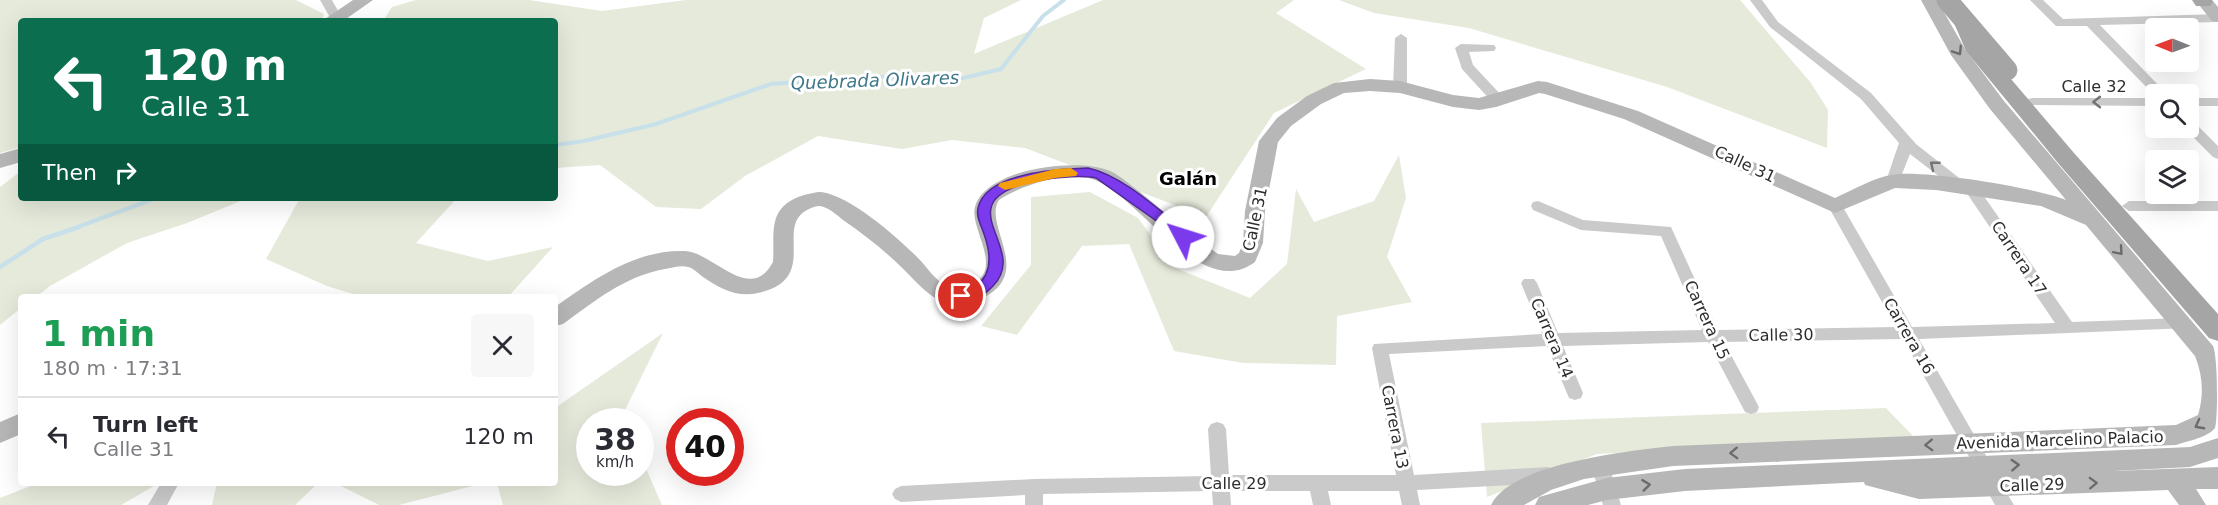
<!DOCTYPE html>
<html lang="en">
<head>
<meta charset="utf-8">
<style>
	:root { --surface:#fff; --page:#f7f7f7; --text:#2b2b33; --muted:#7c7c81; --line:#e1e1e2 }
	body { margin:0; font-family:"DejaVu Sans",sans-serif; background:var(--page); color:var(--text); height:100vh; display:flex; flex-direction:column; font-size:22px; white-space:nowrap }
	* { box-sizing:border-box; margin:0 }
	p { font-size:20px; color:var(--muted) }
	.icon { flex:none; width:33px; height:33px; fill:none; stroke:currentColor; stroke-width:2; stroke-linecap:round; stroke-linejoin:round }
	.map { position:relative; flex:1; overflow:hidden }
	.sheet { position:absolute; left:18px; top:294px; width:540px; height:192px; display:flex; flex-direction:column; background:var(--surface); border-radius:6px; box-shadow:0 6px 24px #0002 }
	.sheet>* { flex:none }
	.banner { position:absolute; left:18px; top:18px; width:540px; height:183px; border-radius:6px; box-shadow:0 6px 24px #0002; background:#0b6e4f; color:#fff; overflow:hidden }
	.needle { width:39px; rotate:271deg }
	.fabs { position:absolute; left:2145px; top:18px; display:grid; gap:12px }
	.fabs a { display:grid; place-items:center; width:54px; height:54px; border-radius:6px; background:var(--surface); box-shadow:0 6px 24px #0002; font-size:30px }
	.speed { position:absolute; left:576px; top:408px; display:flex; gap:12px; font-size:30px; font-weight:700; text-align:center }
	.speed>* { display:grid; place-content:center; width:78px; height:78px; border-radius:50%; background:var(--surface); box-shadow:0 6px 24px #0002; line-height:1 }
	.speed small { font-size:15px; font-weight:400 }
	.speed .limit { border:9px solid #d22; background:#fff; color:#111 }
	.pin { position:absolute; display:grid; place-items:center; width:51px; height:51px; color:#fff; margin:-26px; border:3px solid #fff; border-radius:50%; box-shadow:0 2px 6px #0007 }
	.me { position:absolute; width:66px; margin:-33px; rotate:310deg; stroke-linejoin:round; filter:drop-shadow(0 0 4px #0008) }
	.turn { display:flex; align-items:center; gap:21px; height:126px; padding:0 24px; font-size:27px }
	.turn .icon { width:78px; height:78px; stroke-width:2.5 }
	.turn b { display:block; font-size:42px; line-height:51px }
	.then { display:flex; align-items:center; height:57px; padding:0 24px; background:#0003; gap:12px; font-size:22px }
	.round { display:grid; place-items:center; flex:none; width:63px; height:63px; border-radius:6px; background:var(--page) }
	.summary { display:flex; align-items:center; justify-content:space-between; height:102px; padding:0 24px }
	h1 { font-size:36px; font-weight:700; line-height:45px; color:#1e9e55 }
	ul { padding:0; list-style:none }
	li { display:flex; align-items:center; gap:18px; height:78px; padding:0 24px; border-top:2px solid var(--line) }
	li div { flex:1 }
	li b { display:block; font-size:22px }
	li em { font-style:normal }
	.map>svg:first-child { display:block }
	.green { fill:#e5eadb }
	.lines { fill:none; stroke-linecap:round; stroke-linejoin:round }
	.stream-far1 { stroke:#c8e0e9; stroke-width:4 }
	.stream { stroke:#c8e0e9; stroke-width:4.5 }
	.street { fill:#cacaca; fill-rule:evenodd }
	.secondary { fill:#b7b7b7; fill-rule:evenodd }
	.primary { fill:#a5a5a5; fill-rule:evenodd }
	.primary-bridge { stroke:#a5a5a5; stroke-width:21 }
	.oneway { stroke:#6b6b6b }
	.oneway2 { stroke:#747474 }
	.route { fill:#7c3aed; stroke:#51269a; stroke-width:1.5 }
	.slow { fill:#f59e0b }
	.labels { text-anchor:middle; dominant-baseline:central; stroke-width:6; stroke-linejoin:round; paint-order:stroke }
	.street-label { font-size:16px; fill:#2d2d2d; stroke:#fff }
	.water-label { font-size:18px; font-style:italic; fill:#3f778b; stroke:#fff }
	.neighbourhood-label { font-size:18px; font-weight:bold; fill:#000; stroke:#fff }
</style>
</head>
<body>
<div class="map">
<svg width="2218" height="505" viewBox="0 0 2218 505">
	<rect width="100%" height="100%" fill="#fff"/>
	<path class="green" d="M0 0H296L324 14 322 21H21V147L0 153Z
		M416 0H529L602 11 686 0H1021L984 18 974 54 1103 0H1294L1276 13 1366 69 1274 113 1206 217 1025 148 952 140 902 149 818 136 745 176 701 209 656 207 600 165 555 168V21H383L392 7Z
		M1339 0H1740L1811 83 1828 110 1827 148 1667 87 1469 28 1374 13Z
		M1399 155 1406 198 1387 257 1412 302 1337 316 1336 365 1243 363 1174 351 1129 244 1082 246 1017 335 981 326 1031 265V197L1090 192 1138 218 1175 268 1250 298 1287 264 1296 189 1314 222 1374 201Z
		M21 171V198H248L187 223 127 243 50 286 36 297H21V308L0 325V187Z
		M300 198H457L416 243 488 261 553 247 508 297H363L327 286 266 259Z
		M663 333 623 414 626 421 590 422V472H640L641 457 662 505H503L497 483H555V408Z
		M1886 408 1914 437 1597 454 1487 497 1481 423Z
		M38 483H159L121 505H0V498Z
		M217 483H318L295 505H212Z
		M335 483H484L399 505H379Z"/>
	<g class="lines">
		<path class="stream-far1" d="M555 145 584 141 656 124 771 84 872 77 963 78 1001 69 1043 16 1064 0
			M75 228 156 198"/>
		<path class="stream" d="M0 267 43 239 79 227"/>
		<path class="street" d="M320 0H332L342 18 340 21H332Z
			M1750 0H1762L1778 22 1871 93 1916 144 1968 185H1976L2072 322 2182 318 2188 320 2190 324 2188 328 1919 339 1992 466 1989 471 1983 473 1977 471 1903 339 1724 342 1759 407 1757 412 1751 414 1745 412 1708 342 1563 346 1583 393 1581 398 1575 400 1569 398 1547 346 1389 354 1414 475 1548 467 1554 470 1557 475 1554 480 1548 483 1417 490 1420 505H1402L1399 491H1328L1331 505H1313L1310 491H1230L1231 505H1213L1212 491 1043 494V505H1025V495L901 502 895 499 892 494 895 489 901 486 1034 479 1211 476 1208 429 1211 424 1217 422 1223 424 1226 429 1229 475H1396L1372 348 1374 344 1542 334 1521 283 1524 279H1534L1537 283 1558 333 1702 330 1661 236 1581 230 1533 210 1531 206 1533 202 1538 201 1583 220 1671 227 1718 330 1896 327 1828 206 1835 201 1840 202 1912 327 2055 323 1966 192 1958 191 1910 154 1898 184H1888L1886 181 1899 143 1861 99 1770 27Z
			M2030 0H2043L2063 19 2218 14V22L2100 25 2167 94H2156V97L2087 26H2056Z
			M1401 34 1407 38V87L1400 91 1393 87 1395 38Z
			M1461 44 1494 45 1496 48 1494 51 1469 52 1473 65 1503 97 1505 100 1503 103H1493L1462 69 1455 48Z
			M2033 98H2156V106L2028 105 2026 102 2028 99Z
			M2188 98H2218V106H2188Z
			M2188 120 2193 121 2218 146V159L2213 157 2184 128H2188Z
			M2129 201H2218V211H2129L2122 206Z
			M1600 458 1606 460 1609 465 1621 505H1603L1591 465 1594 460Z
			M1994 479 2000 482 2014 505H1995L1985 487 1988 482Z
			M161 483H179L167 505H148Z"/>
		<path class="secondary" d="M353 0H373L343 21H322Z
			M1921 0H1937L1965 49 2004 101 2213 346C2218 357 2218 418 2215 428 2207 438 2187 441 2176 445L1673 466 1584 479 1551 490 1524 505H1491C1511 463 1630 451 1673 446L2176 425 2198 415C2204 395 2203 376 2195 356L2086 225 2041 206 1936 190 1895 188 1835 213 1624 119 1545 94 1539 93 1496 107 1479 110 1453 107 1400 93 1370 91 1344 93 1321 104 1291 126 1278 142 1265 211 1263 243 1255 262C1201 302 1141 198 1095 180 1068 170 1021 185 999 200 983 224 1031 269 988 295 944 322 924 288 896 262 880 247 862 233 843 220 837 215 828 207 820 206 815 206 811 208 807 210 774 227 821 279 758 293 737 298 719 288 703 277 699 274 693 268 688 267 681 265 672 268 665 269 625 276 595 301 563 324L555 326V307C593 280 636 249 685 251 713 252 750 305 773 262 775 232 766 207 804 195 809 194 815 192 821 192 851 196 897 237 918 258 927 267 936 282 948 286 955 289 964 288 970 285 1006 270 969 229 975 207 985 168 1079 157 1110 171 1121 176 1130 185 1140 192 1166 213 1191 235 1218 254L1235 256 1239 253 1243 243 1245 211 1259 141 1277 118 1307 96 1334 83 1370 79 1400 81 1453 95 1479 98 1538 81 1547 82 1638 111 1835 198C1853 190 1873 178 1891 175 1922 169 2036 188 2066 200L1990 109 1951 55Z
			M2195 0H2212L2218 7V22L2212 21Z
			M21 148V162L0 168V154Z
			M21 413V434L0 443V422Z
			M2218 438V458L2190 467 2114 471 2218 467V489H2196L2206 505H2179L2168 490 1919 499 1865 485 1864 482 1685 491 1607 500 1588 505H1535L1539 497 1607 478 1685 469 2190 447Z"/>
		<path class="primary" d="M2192 0H2212L2213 2 2210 6H2196Z
			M1961 10 1968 12 1971 16 1982 45 2074 153 2218 314V341L2209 338 2058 163 1966 51 1951 16 1954 12Z"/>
		<path class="primary-bridge" d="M1947 0 2007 70"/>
	</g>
	<defs><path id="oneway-chevron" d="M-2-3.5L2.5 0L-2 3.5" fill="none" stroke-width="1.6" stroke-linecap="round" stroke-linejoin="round" transform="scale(1.5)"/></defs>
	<g class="oneway">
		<use href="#oneway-chevron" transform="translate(1958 51) rotate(57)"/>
		<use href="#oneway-chevron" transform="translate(2119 251) rotate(49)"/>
		<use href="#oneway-chevron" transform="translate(2199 425) rotate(152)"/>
		<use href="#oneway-chevron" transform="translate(1929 445) rotate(178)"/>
		<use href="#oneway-chevron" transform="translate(1734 453) rotate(178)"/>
		<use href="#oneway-chevron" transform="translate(2015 465) rotate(-3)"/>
		<use href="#oneway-chevron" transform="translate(2093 483) rotate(-2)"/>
		<use href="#oneway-chevron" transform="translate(1646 485) rotate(-7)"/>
	</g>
	<g class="oneway2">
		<use href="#oneway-chevron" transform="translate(2097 102) rotate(180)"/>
		<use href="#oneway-chevron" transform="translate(1934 165) rotate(-141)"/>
	</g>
	<path class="route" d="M1088 168C1122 175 1160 211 1188 233L1189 237 1188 240H1178L1155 220 1096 178C1074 173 997 180 991 208 986 231 1019 259 993 286 988 291 985 294 978 296 970 298 963 302 956 299L954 296 956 292C962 290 972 289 977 285 993 273 990 251 984 234 981 225 976 217 978 208 986 172 1059 169 1088 168Z"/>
	<path class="slow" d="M1071 168 1078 173 1076 176 1055 178 1005 190 998 186 1000 183 1055 169Z"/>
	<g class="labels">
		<g class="street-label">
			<text x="2094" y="86">Calle 32</text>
			<text transform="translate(1745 164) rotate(25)">Calle 31</text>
			<text transform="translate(1255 219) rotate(-78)">Calle 31</text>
			<text transform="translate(2019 258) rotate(56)">Carrera 17</text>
			<text transform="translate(1707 320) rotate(65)">Carrera 15</text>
			<text transform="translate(1781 335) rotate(-1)">Calle 30</text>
			<text transform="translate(1909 336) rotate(60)">Carrera 16</text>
			<text transform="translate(1552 338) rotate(67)">Carrera 14</text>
			<text transform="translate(1395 427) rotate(79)">Carrera 13</text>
			<text transform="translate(2060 440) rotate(-2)">Avenida Marcelino Palacio</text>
			<text x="1234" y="483">Calle 29</text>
			<text transform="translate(2032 485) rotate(-2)">Calle 29</text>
		</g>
		<g class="water-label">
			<text transform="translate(875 80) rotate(-2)">Quebrada Olivares</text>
		</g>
		<g class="neighbourhood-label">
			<text x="1188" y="178">Galán</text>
		</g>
	</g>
</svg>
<div class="fabs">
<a><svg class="needle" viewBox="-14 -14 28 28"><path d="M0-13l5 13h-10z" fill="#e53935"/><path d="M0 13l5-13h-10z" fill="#7c7c81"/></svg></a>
<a><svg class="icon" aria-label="search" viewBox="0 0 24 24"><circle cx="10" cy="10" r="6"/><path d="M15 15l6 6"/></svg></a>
<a><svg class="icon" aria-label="layers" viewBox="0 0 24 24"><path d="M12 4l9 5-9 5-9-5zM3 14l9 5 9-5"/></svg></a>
</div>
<div class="speed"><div>38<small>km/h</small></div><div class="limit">40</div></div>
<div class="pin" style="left:961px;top:296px;background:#d93025"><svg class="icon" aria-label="arrive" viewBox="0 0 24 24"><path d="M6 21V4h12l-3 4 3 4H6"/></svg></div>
<svg class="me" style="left:1183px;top:237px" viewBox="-20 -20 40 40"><circle r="19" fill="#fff"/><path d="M0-13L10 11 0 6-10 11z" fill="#7c3aed"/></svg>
<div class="banner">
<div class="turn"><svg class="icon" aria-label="left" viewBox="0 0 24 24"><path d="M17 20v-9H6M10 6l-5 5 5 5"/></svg><div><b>120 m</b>Calle 31</div></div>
<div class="then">Then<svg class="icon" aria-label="right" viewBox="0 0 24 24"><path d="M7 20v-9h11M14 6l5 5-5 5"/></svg></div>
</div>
<section class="sheet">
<div class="summary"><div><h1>1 min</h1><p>180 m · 17:31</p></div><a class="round"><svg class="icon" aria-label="close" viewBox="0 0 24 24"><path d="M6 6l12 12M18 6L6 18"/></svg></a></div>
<ul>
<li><svg class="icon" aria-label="left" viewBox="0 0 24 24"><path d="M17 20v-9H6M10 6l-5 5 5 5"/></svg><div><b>Turn left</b><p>Calle 31</p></div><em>120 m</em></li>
</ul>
</section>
</div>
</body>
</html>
